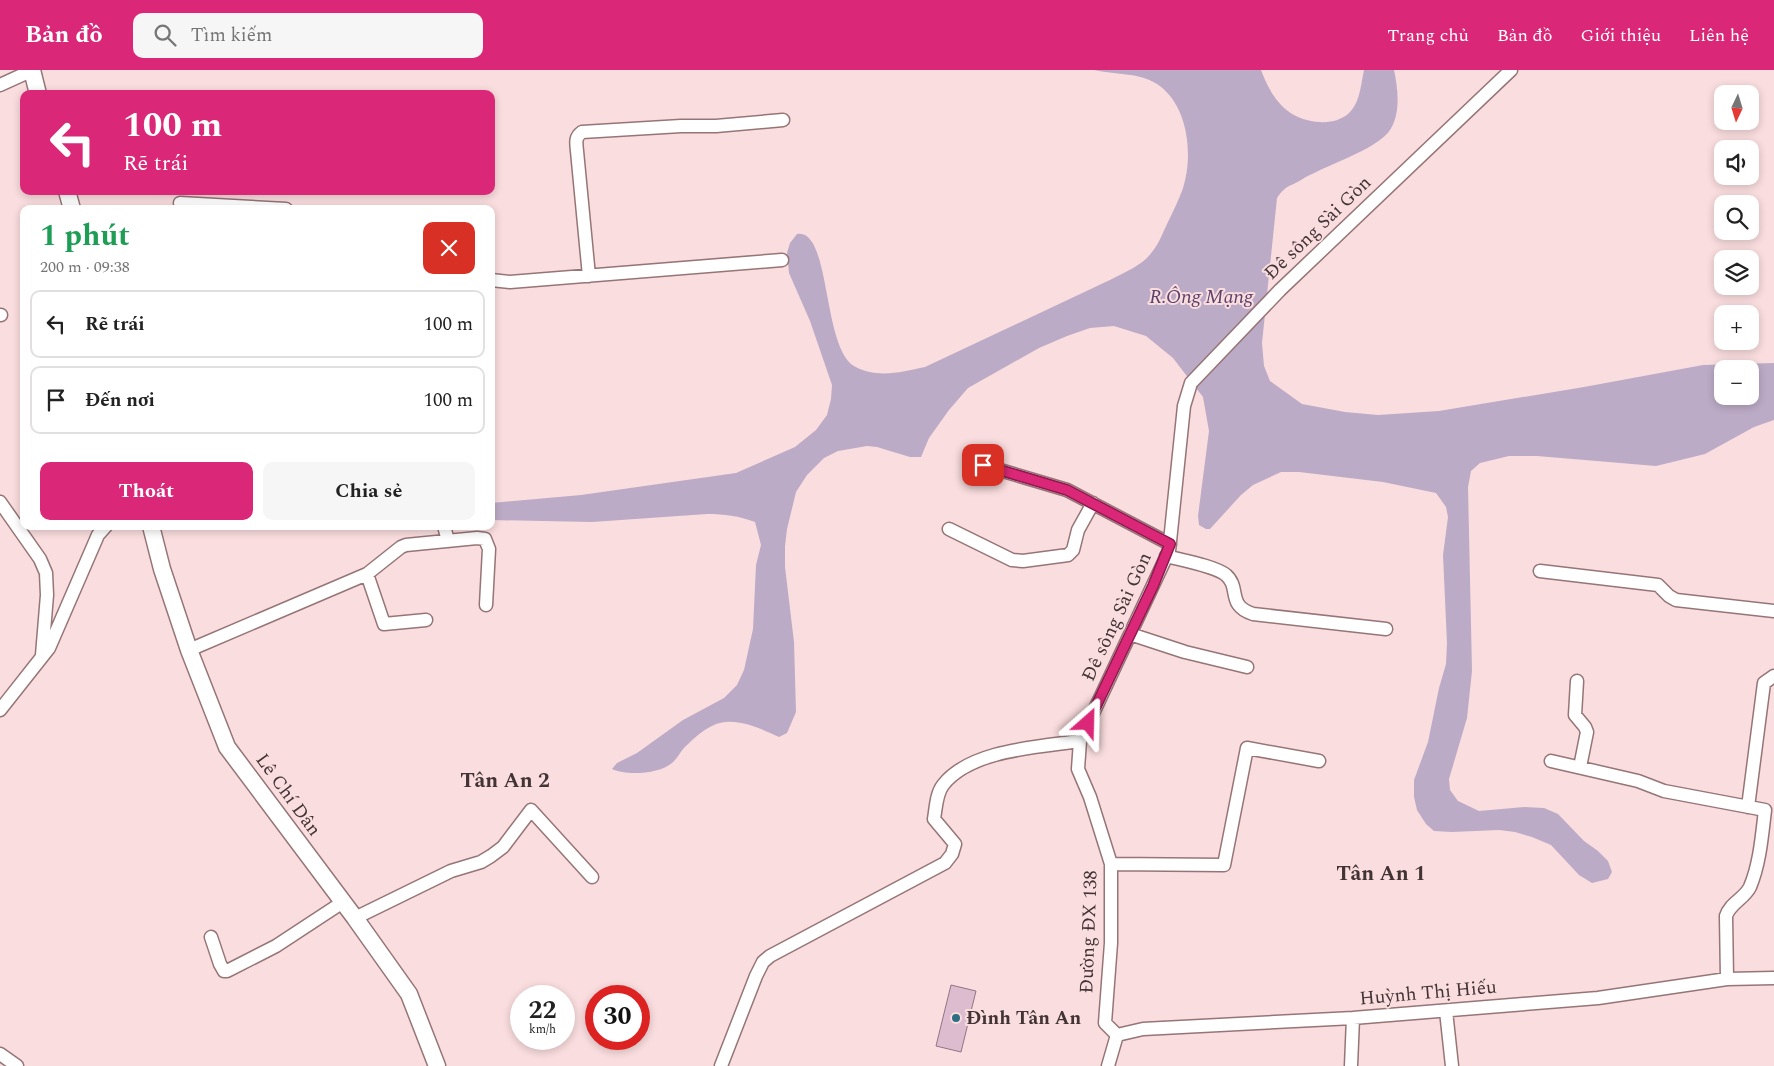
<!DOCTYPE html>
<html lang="vi">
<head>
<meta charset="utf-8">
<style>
	:root { --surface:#fff; --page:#f6f6f6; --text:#222; --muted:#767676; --line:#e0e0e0; --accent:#db2777 }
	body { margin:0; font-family:Spectral,serif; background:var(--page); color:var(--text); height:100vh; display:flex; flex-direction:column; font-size:19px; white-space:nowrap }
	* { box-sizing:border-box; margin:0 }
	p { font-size:16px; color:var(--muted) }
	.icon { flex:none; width:28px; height:28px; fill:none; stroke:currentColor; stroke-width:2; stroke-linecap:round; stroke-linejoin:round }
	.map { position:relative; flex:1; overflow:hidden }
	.details { position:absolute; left:20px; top:135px; width:475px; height:325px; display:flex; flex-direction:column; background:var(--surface); border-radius:10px; box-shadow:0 2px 8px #0003 }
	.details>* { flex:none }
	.top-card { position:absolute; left:20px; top:20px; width:475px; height:105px; border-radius:10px; box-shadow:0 2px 8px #0003; background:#db2777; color:#fff; overflow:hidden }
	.needle { width:32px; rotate:184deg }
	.controls { position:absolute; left:1714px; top:15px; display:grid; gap:10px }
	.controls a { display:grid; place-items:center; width:45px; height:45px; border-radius:10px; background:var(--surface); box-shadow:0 2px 8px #0003; font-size:25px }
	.speed { position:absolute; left:510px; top:915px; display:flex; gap:10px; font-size:25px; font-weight:700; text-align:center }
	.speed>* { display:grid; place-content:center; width:65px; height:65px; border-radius:50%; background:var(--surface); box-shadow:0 2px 8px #0003; line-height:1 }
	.speed small { font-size:12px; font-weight:400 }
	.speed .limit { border:8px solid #d22; background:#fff; color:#111 }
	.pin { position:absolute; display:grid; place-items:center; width:42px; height:42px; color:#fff; margin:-21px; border-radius:10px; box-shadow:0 2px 8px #0006 }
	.me { position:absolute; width:55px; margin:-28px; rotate:25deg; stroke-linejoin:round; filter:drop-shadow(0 0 4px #0008) }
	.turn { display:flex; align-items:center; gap:18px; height:105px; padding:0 20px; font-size:22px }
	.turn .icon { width:65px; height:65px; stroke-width:2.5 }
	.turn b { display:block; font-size:35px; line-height:42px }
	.round { display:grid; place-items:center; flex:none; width:52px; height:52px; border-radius:10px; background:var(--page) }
	.overview { display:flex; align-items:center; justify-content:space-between; height:85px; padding:0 20px }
	h1 { font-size:30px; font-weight:700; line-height:38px; color:#1e9e55 }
	.action { display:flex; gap:10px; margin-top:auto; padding:10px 20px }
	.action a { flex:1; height:58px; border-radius:10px; background:var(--accent); color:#fff; font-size:20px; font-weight:700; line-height:58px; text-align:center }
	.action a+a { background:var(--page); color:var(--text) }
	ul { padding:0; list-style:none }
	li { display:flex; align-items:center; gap:15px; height:68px; margin:0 10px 8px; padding:0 10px; border:2px solid var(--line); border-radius:10px }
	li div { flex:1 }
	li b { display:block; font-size:19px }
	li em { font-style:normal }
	header { display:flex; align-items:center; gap:30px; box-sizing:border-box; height:70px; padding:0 25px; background:var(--accent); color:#fff }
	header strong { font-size:24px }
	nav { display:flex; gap:28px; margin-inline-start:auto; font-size:18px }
	.search { width:350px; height:45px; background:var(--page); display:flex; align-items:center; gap:12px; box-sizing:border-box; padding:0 18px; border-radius:10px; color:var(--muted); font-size:19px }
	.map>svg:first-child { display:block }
	.water { fill:#bcabc6; fill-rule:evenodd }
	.building { fill:#dcbcce; stroke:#917585 }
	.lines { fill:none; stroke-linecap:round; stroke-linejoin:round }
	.minor-casing { stroke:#967577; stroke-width:15 }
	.tertiary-casing { stroke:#967577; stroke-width:19 }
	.minor { stroke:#fff; stroke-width:12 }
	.tertiary { stroke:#fff; stroke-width:16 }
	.route-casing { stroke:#8e194d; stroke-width:12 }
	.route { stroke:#db2777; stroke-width:9 }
	.poi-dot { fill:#2d6e82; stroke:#faddde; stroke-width:2 }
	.labels { text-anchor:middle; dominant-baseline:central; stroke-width:4; stroke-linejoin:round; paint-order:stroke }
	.street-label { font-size:19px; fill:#423334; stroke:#faddde }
	.poi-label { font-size:19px; font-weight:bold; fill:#423334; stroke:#faddde; text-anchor:start }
	.water-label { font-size:20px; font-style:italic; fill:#5c416a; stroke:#faddde }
	.quarter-label { font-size:21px; font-weight:bold; fill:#423334; stroke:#faddde }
</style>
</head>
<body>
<header>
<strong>Bản đồ</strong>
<div class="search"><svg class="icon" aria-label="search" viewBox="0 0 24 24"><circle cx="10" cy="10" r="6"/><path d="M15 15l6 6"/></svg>Tìm kiếm</div>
<nav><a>Trang chủ</a><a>Bản đồ</a><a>Giới thiệu</a><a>Liên hệ</a></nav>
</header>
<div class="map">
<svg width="1774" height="996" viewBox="0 0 1774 996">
	<rect width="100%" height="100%" fill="#faddde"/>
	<path class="water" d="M1094 0H1261C1272 29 1287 50 1320 52 1329 53 1342 50 1349 43 1360 33 1361 14 1364 0H1394C1398 19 1401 43 1390 60 1377 80 1323 96 1301 110 1289 117 1286 115 1277 128L1262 273 1264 296 1270 311 1302 334 1345 342 1378 345 1439 341 1584 317 1703 295 1774 293V350L1754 357 1705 384 1656 396 1537 386H1509L1480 393 1471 401 1468 417 1472 601 1467 648 1449 709 1450 720 1458 731 1479 741 1524 737 1544 738 1558 744 1584 771 1598 781 1608 791 1612 802 1608 809 1592 813 1579 805 1551 775 1532 767 1515 762 1499 760 1452 762 1434 761 1426 754 1417 740 1414 727V710L1428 672 1439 618 1446 594 1447 573 1443 485 1448 447 1446 437 1436 423 1383 412 1299 402H1281L1253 415 1241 425 1210 459H1206L1199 455 1198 446 1209 361 1203 327 1173 288 1146 266 1114 256 1090 258 1067 266 1039 278 968 318 949 340 929 368 921 387H910L877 377 867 376 838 381 824 388 807 405 796 422 787 459 785 476V497L794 572 796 642 787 663 779 667C760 658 732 645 712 656 703 660 693 669 687 675 681 680 678 688 672 693 659 704 627 706 612 699L617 693 637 683 683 650 724 628 737 615 744 600 753 559 756 495 761 475 755 452C739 446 724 444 707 444L592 452 491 450V433L581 425 736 403 795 377 816 360 827 345 831 329 832 315 810 251 789 203 787 183 790 173 797 164C831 158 822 276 854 296 876 309 902 302 925 297L1112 209C1125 202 1143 195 1152 182 1159 174 1163 162 1168 152 1173 142 1178 131 1182 121 1194 87 1189 35 1157 14 1139 2 1114 5 1094 0ZM1722 299H1750V326H1722Z"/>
	<path class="building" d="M951 915 976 921 961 982 936 976Z"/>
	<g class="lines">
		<g class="minor-casing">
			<path id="minor" d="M0 15 33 0
				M180 133 286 139
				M589 206 577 81C576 72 575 67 582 62L681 56H716L783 50
				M491 210 510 212 782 190
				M0 245H1
				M983 395 1067 420 1170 474
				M0 432 40 489 46 503 47 525 42 585
				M444 456 448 471
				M949 459 1012 490 1023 491 1068 485 1073 480 1078 460 1093 433
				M1166 486C1181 490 1215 496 1226 505 1241 518 1226 535 1253 544L1386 559
				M1540 501 1658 515 1669 526 1676 530 1774 541
				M367 504 384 554 426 550
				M1130 564 1185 582 1247 597
				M189 580 367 504 401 477 406 475 477 468 485 469 489 479 486 535
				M1577 611 1575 645 1585 657 1587 662 1580 697
				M0 640 49 578 98 465 106 456
				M1551 691 1638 711 1664 721 1765 740C1762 765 1760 793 1750 817 1744 829 1730 833 1726 846L1727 909
				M1748 737 1764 613 1774 606
				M1111 794 1224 795 1247 678 1319 691
				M355 848 451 801 481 792 491 786 503 777 531 740 592 807
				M211 867 220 894 224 901H227L276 876 343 832
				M1446 941 1452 996
				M1117 965 1105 953 1111 873V794L1090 727 1078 699 1080 671 1169 481 1184 336 1191 313 1280 220 1511 0
				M1117 965 1143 959 1353 948 1598 928 1727 909 1774 908
				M0 984 17 996
				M721 996 756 906 763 892 770 886 945 793 952 784 955 774 934 749C936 738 936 724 943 715 970 680 1038 677 1080 671
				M1108 996 1117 965
				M1351 996 1353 948"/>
		</g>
		<g class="tertiary-casing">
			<path id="tertiary" d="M32 0 38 24
				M67 121 72 139
				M151 456 162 499 189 580 227 677 355 848 409 924 437 996"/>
		</g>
		<use href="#minor" class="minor"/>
		<use href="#tertiary" class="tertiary"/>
	</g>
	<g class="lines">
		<g class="route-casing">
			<path id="route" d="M983 395 1067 420 1170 474 1153 516 1088 653"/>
		</g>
		<use href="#route" class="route"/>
	</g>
	<circle class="poi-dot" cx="956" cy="948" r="5"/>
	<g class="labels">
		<g class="street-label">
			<text transform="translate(1318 158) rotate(-44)">Đê sông Sài Gòn</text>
			<text transform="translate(1117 547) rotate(-65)">Đê sông Sài Gòn</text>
			<text transform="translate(288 725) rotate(54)">Lê Chí Dân</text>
			<text transform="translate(1089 862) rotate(-88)">Đường ĐX 138</text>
			<text transform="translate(1428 923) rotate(-5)">Huỳnh Thị Hiếu</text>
		</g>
		<g class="poi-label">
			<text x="966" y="948">Đình Tân An</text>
		</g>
		<g class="water-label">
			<text x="1201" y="227">R.Ông Mạng</text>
		</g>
		<g class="quarter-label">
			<text x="505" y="711">Tân An 2</text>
			<text x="1381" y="804">Tân An 1</text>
		</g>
	</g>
</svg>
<div class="controls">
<a><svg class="needle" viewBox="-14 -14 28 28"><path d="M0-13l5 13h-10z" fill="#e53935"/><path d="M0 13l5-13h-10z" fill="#767676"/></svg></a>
<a><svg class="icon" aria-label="sound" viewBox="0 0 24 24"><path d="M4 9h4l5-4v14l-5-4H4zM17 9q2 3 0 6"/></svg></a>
<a><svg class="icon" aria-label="search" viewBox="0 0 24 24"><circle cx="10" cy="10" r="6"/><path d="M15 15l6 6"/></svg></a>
<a><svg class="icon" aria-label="layers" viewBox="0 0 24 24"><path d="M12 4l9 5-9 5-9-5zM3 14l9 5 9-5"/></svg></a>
<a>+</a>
<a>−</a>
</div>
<div class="speed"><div>22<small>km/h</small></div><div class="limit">30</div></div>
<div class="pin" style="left:983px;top:395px;background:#d93025"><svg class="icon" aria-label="arrive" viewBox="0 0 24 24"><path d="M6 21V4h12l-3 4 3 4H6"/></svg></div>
<svg class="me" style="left:1088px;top:653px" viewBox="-20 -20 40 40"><path d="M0-17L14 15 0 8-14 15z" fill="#db2777" stroke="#fff" stroke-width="4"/></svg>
<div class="top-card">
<div class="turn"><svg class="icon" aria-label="left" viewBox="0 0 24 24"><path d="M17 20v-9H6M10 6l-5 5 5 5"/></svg><div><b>100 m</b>Rẽ trái</div></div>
</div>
<section class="details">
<div class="overview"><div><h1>1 phút</h1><p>200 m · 09:38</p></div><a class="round" style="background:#d93025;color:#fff"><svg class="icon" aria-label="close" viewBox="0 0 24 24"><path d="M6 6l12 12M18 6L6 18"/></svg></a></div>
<ul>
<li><svg class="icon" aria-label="left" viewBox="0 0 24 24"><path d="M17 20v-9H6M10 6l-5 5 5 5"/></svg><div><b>Rẽ trái</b></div><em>100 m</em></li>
<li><svg class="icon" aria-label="arrive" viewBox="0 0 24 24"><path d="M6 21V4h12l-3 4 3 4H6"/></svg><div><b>Đến nơi</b></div><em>100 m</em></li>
</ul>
<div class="action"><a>Thoát</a><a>Chia sẻ</a></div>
</section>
</div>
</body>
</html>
